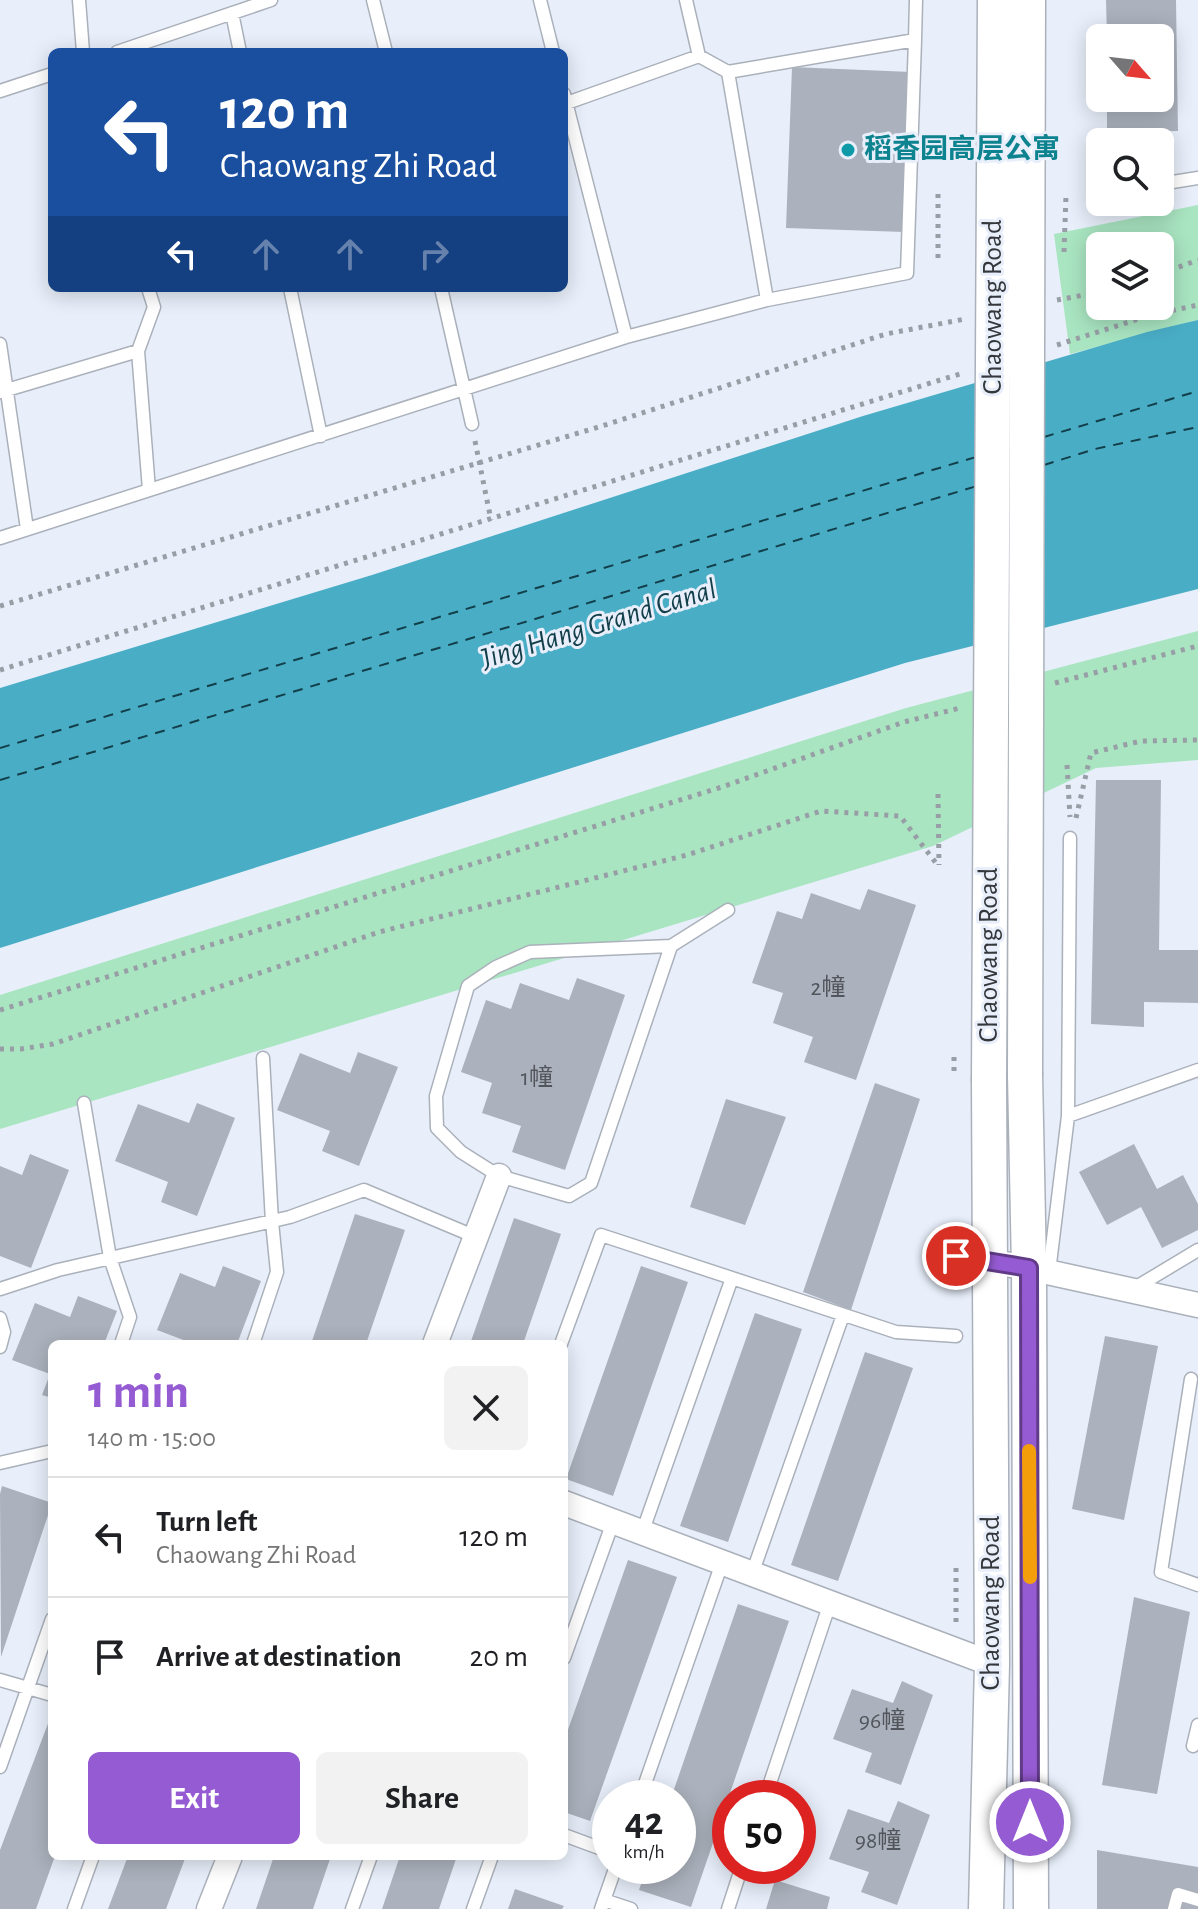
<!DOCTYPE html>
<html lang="en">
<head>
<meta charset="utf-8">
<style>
	:root { --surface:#fff; --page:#f2f2f2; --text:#202124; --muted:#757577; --line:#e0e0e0; --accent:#955bd2 }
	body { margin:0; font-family:"Alegreya Sans","Noto Sans SC",sans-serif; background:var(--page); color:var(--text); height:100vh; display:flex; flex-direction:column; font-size:30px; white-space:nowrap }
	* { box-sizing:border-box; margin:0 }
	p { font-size:26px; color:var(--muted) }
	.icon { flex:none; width:44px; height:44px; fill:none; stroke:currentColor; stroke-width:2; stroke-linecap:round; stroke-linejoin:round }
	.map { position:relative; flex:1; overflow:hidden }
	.side { position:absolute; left:48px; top:1340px; width:520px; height:520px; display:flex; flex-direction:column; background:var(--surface); border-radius:12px; box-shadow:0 4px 20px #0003 }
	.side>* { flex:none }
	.banner { position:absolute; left:48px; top:48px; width:520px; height:244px; border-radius:12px; box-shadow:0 4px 20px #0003; background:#1a4fa0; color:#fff; overflow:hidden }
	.needle { width:52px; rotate:118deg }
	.buttons { position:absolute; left:1086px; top:24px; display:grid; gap:16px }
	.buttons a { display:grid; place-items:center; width:88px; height:88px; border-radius:12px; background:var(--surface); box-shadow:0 4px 20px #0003; font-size:40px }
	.speed { position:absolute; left:592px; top:1780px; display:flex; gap:16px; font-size:40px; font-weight:700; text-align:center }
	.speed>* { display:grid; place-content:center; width:104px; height:104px; border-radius:50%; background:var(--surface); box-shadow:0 4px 20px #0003; line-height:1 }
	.speed small { font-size:20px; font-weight:400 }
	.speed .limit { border:12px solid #d22; background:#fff; color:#111 }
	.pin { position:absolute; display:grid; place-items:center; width:68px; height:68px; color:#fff; margin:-34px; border:4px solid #fff; border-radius:50%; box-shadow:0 2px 8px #0007 }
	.me { position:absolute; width:88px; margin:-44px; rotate:0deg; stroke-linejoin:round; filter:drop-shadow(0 0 6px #0008) }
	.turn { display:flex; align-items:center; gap:28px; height:168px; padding:0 40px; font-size:36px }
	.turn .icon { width:104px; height:104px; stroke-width:2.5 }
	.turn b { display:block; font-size:56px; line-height:68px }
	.lanes { display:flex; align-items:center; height:76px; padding:0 40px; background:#0003; justify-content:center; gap:40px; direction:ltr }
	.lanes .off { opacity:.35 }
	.round { display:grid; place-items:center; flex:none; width:84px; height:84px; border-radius:12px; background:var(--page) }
	.head { display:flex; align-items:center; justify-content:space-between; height:136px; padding:0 40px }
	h1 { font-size:48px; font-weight:600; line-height:60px; color:var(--accent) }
	.cta { display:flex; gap:16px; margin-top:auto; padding:16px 40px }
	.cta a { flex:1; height:92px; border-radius:12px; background:var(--accent); color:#fff; font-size:32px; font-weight:600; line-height:92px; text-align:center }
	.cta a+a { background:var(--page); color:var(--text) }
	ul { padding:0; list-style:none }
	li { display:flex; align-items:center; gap:24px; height:120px; padding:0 40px; border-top:2px solid var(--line) }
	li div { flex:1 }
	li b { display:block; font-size:30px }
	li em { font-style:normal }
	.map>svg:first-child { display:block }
	.green { fill:#a9e5c1; fill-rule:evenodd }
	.water { fill:#4aadc6 }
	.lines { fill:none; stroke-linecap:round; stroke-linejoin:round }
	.ferry { stroke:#123f4a; stroke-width:2; stroke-dasharray:10 8; stroke-linecap:butt }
	.building { fill:#acb2bd }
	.lane-casing { stroke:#abb1bb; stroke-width:15 }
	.street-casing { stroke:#abb1bb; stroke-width:27 }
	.secondary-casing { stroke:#abb1bb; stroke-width:37 }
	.path { stroke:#989ea5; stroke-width:5; stroke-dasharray:4 6; stroke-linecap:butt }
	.lane { stroke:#fff; stroke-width:12 }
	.street { stroke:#fff; stroke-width:24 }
	.secondary { stroke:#fff; stroke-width:34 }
	.secondary-bridge-casing { stroke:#abb1bb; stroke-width:37; stroke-linecap:butt }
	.path-bridge { stroke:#989ea5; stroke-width:5; stroke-dasharray:4 6; stroke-linecap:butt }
	.secondary-bridge { stroke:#fff; stroke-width:34 }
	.route-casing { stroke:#613b88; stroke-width:20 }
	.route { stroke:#955bd2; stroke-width:14 }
	.slow { stroke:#f59e0b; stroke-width:14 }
	.culture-dot { fill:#0f9aa8; stroke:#e8effa; stroke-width:3 }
	.labels { text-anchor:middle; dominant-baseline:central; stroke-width:6; stroke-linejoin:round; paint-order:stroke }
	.number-label { font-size:24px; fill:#52565c }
	.culture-label { font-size:28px; font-weight:bold; fill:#0d838f; stroke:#e8effa; text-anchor:start }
	.street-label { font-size:28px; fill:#34373b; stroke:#e8effa }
	.water-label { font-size:30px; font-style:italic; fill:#123f4a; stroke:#e8effa }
</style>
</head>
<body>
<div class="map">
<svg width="1198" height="1909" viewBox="0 0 1198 1909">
	<rect width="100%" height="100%" fill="#e8effa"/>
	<path class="green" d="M1198 205V320L1070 354 1054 234ZM1100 246H1160V306H1100Z
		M1198 631V760L1096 768 933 846 0 1129V995L906 708Z"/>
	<path class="water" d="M1198 320V589L905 663 0 948V688L372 575 863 416 1147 332Z"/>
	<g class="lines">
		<path class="ferry" d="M1044 437 1198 391
			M1044 465 1095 449 1198 427
			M0 748 976 457
			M0 780 977 486"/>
	</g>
	<path class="building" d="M1106 0H1176L1178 131 1107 132V98H1160V38H1107Z
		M792 67 911 72 904 232 786 228Z
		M1096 780H1161L1159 950H1198V1003L1144 1002V1027L1091 1024Z
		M868 889 916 905 856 1080 804 1062 813 1037 773 1023 783 993 752 983 777 911 802 919 811 893 860 910Z
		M577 978 625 995 565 1170 512 1152 521 1126 482 1113 492 1083 461 1072 486 1000 511 1009 520 983 569 1000Z
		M358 1052 398 1067 359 1166 322 1151 330 1131 277 1110 300 1053 350 1073Z
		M875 1083 920 1099 851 1310 803 1292Z
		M726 1099 786 1117 745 1225 690 1207Z
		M197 1103 235 1118 197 1216 161 1202 168 1182 115 1161 138 1104 189 1123Z
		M1134 1144 1157 1189 1183 1175 1198 1204V1230L1162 1248 1141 1207 1107 1225 1079 1172Z
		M30 1154 69 1170 31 1268 0 1256V1166L22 1175Z
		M355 1214 405 1230 366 1344H311Z
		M514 1218 561 1234 523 1344H470Z
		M223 1266 261 1281 237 1344H194L157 1330 180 1273 215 1287Z
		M641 1266 688 1282 613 1496 566 1479Z
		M78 1296 117 1311 104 1344H52V1398L42 1395 50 1374 12 1360 35 1303 70 1317Z
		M755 1313 802 1329 728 1542 680 1526Z
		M1105 1336 1158 1346 1124 1520 1072 1509Z
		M865 1352 913 1368 838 1581 791 1565Z
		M2 1486 52 1503 1 1657 0 1494Z
		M628 1560 677 1577 590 1821 564 1812V1741Z
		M1134 1597 1190 1612 1157 1794 1102 1785Z
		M738 1604 789 1621 691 1907 639 1890 647 1866H678V1798H671Z
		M902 1681 933 1695 901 1785 865 1772 872 1753 833 1739 852 1689 893 1703Z
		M52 1713V1856H55L36 1909H0V1850Z
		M898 1801 930 1815 897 1905 861 1892 869 1872 829 1859 848 1809 889 1823Z
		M1097 1850 1198 1867V1909H1097Z
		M128 1856H186L166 1909H108Z
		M274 1856H331L313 1909H256Z
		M400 1856H457L439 1909H382Z
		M775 1880 830 1897 827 1909H766Z
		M515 1889 564 1906 562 1909H508Z"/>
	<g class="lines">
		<g class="lane-casing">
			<path id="lane" d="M79 0 83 52
				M373 0 386 52
				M540 0 553 52
				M686 0 699 56 728 72 767 300
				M232 13 240 52
				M915 40 916 0
				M117 52 271 0
				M0 91 52 74
				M564 94 626 337
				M564 104 699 56
				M1160 184 1198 178
				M148 288 154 307 138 351 149 490
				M290 288 321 436
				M441 288 472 424
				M0 344 27 529
				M0 392 138 351
				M0 538 626 337 767 300 907 273 915 40 728 72
				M671 946 530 952 496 967 468 986 436 1096 437 1128 461 1152 499 1176 569 1196 591 1183 671 946 728 910
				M84 1103 110 1258 130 1317 121 1344
				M1068 1116 1198 1070
				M1049 1272 1068 1116 1070 838
				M0 1289 58 1270 290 1217 364 1190 476 1237
				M1133 1289 1198 1250
				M0 1318 4 1332 0 1347
				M253 1344 277 1272 272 1222 263 1058
				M561 1344 601 1235 896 1332 956 1336
				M1191 1379 1161 1572 1198 1585
				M0 1463 52 1451
				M642 1533 732 1278
				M752 1574 843 1315
				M564 1658 613 1522
				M0 1680 52 1695
				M1193 1746 1198 1725
				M0 1767 52 1619
				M640 1798 722 1563
				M765 1798 830 1603
				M564 1835 610 1852
				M604 1900 631 1909
				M74 1909 93 1856
				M352 1909 371 1856
				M473 1909 492 1856
				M601 1909 616 1866
				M728 1909 742 1866
				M1174 1909 1178 1894 1198 1900"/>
		</g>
		<g class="street-casing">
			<path id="street" d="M956 1256 1029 1268 1198 1305
				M435 1344 499 1176
				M564 1503 992 1664
				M209 1909 230 1856"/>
		</g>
		<g class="secondary-casing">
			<path id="secondary" d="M1025 1075 1029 1268 1031 1909
				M986 1909 992 1664 989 1081"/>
		</g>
		<path class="path" d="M938 194V259
			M1064 252 1066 195
			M1160 274 1198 260
			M1057 300 1100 292
			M1057 345 1151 315 1198 305
			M475 441 491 520
			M0 606 602 426 886 334 965 319
			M0 670 963 373
			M1055 683 1198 646
			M1067 765 1070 817
			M938 794 939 865
			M1076 818 1091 753 1141 741 1198 740
			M0 1010 722 787 904 722 960 708
			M0 1049H21L53 1044 379 932 687 855 821 811 900 816 939 867
			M956 1622V1568"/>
		<use href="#lane" class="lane"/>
		<use href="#street" class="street"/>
		<use href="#secondary" class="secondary"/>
		<g class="secondary-bridge-casing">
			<path id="secondary-bridge" d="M1025 1075 1028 0
				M989 1081 995 0"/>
		</g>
		<path class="path-bridge" d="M954 1071V1053"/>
		<use href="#secondary-bridge" class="secondary-bridge"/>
	</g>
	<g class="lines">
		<g class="route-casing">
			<path id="route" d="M956 1256 1029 1268 1030 1822"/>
		</g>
		<use href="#route" class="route"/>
		<path class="slow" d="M1029 1451 1030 1577"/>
	</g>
	<circle class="culture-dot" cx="848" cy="150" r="8"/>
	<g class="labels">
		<g class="number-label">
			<text x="828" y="988">2幢</text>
			<text x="537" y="1078">1幢</text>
			<text x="882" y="1721">96幢</text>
			<text x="878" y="1841">98幢</text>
		</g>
		<g class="culture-label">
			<text x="864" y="150">稻香园高层公寓</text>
		</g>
		<g class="street-label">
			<text transform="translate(993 307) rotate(-90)">Chaowang Road</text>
			<text transform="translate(989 955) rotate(-90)">Chaowang Road</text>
			<text transform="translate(991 1603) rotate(-90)">Chaowang Road</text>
		</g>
		<g class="water-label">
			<text transform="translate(599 624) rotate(-17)">Jing Hang Grand Canal</text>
		</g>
	</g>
</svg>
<div class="buttons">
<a><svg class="needle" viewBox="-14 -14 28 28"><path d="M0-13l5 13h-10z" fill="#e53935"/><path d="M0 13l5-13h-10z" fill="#757577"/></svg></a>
<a><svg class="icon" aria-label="search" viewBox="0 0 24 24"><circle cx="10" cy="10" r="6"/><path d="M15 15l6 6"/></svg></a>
<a><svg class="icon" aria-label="layers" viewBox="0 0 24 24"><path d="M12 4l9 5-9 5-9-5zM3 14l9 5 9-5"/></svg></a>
</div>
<div class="speed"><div>42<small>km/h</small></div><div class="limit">50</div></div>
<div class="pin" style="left:956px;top:1256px;background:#d93025"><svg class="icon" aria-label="arrive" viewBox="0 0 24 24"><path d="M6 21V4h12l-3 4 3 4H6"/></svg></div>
<svg class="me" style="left:1030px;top:1822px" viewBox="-20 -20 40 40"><circle r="17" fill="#955bd2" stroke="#fff" stroke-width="3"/><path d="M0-11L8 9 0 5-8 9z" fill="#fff"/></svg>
<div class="banner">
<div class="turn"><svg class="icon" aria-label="left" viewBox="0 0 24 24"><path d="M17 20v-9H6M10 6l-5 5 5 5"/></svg><div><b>120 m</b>Chaowang Zhi Road</div></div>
<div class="lanes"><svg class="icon" aria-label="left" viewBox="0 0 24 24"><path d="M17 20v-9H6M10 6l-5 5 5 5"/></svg><svg class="icon off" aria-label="ahead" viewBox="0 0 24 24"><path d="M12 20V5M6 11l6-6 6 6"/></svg><svg class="icon off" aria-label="ahead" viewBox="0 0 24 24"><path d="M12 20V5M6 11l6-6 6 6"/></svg><svg class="icon off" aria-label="right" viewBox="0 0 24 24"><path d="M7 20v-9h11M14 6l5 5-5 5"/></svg></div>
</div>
<section class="side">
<div class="head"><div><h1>1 min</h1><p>140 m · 15:00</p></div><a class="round"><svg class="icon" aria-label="close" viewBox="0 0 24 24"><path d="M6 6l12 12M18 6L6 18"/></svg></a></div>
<ul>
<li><svg class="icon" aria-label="left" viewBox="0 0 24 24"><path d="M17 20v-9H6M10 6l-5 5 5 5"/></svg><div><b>Turn left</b><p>Chaowang Zhi Road</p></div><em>120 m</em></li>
<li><svg class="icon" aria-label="arrive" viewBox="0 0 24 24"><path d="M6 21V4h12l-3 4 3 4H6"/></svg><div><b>Arrive at destination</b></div><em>20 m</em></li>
</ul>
<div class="cta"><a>Exit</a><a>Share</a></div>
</section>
</div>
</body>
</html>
